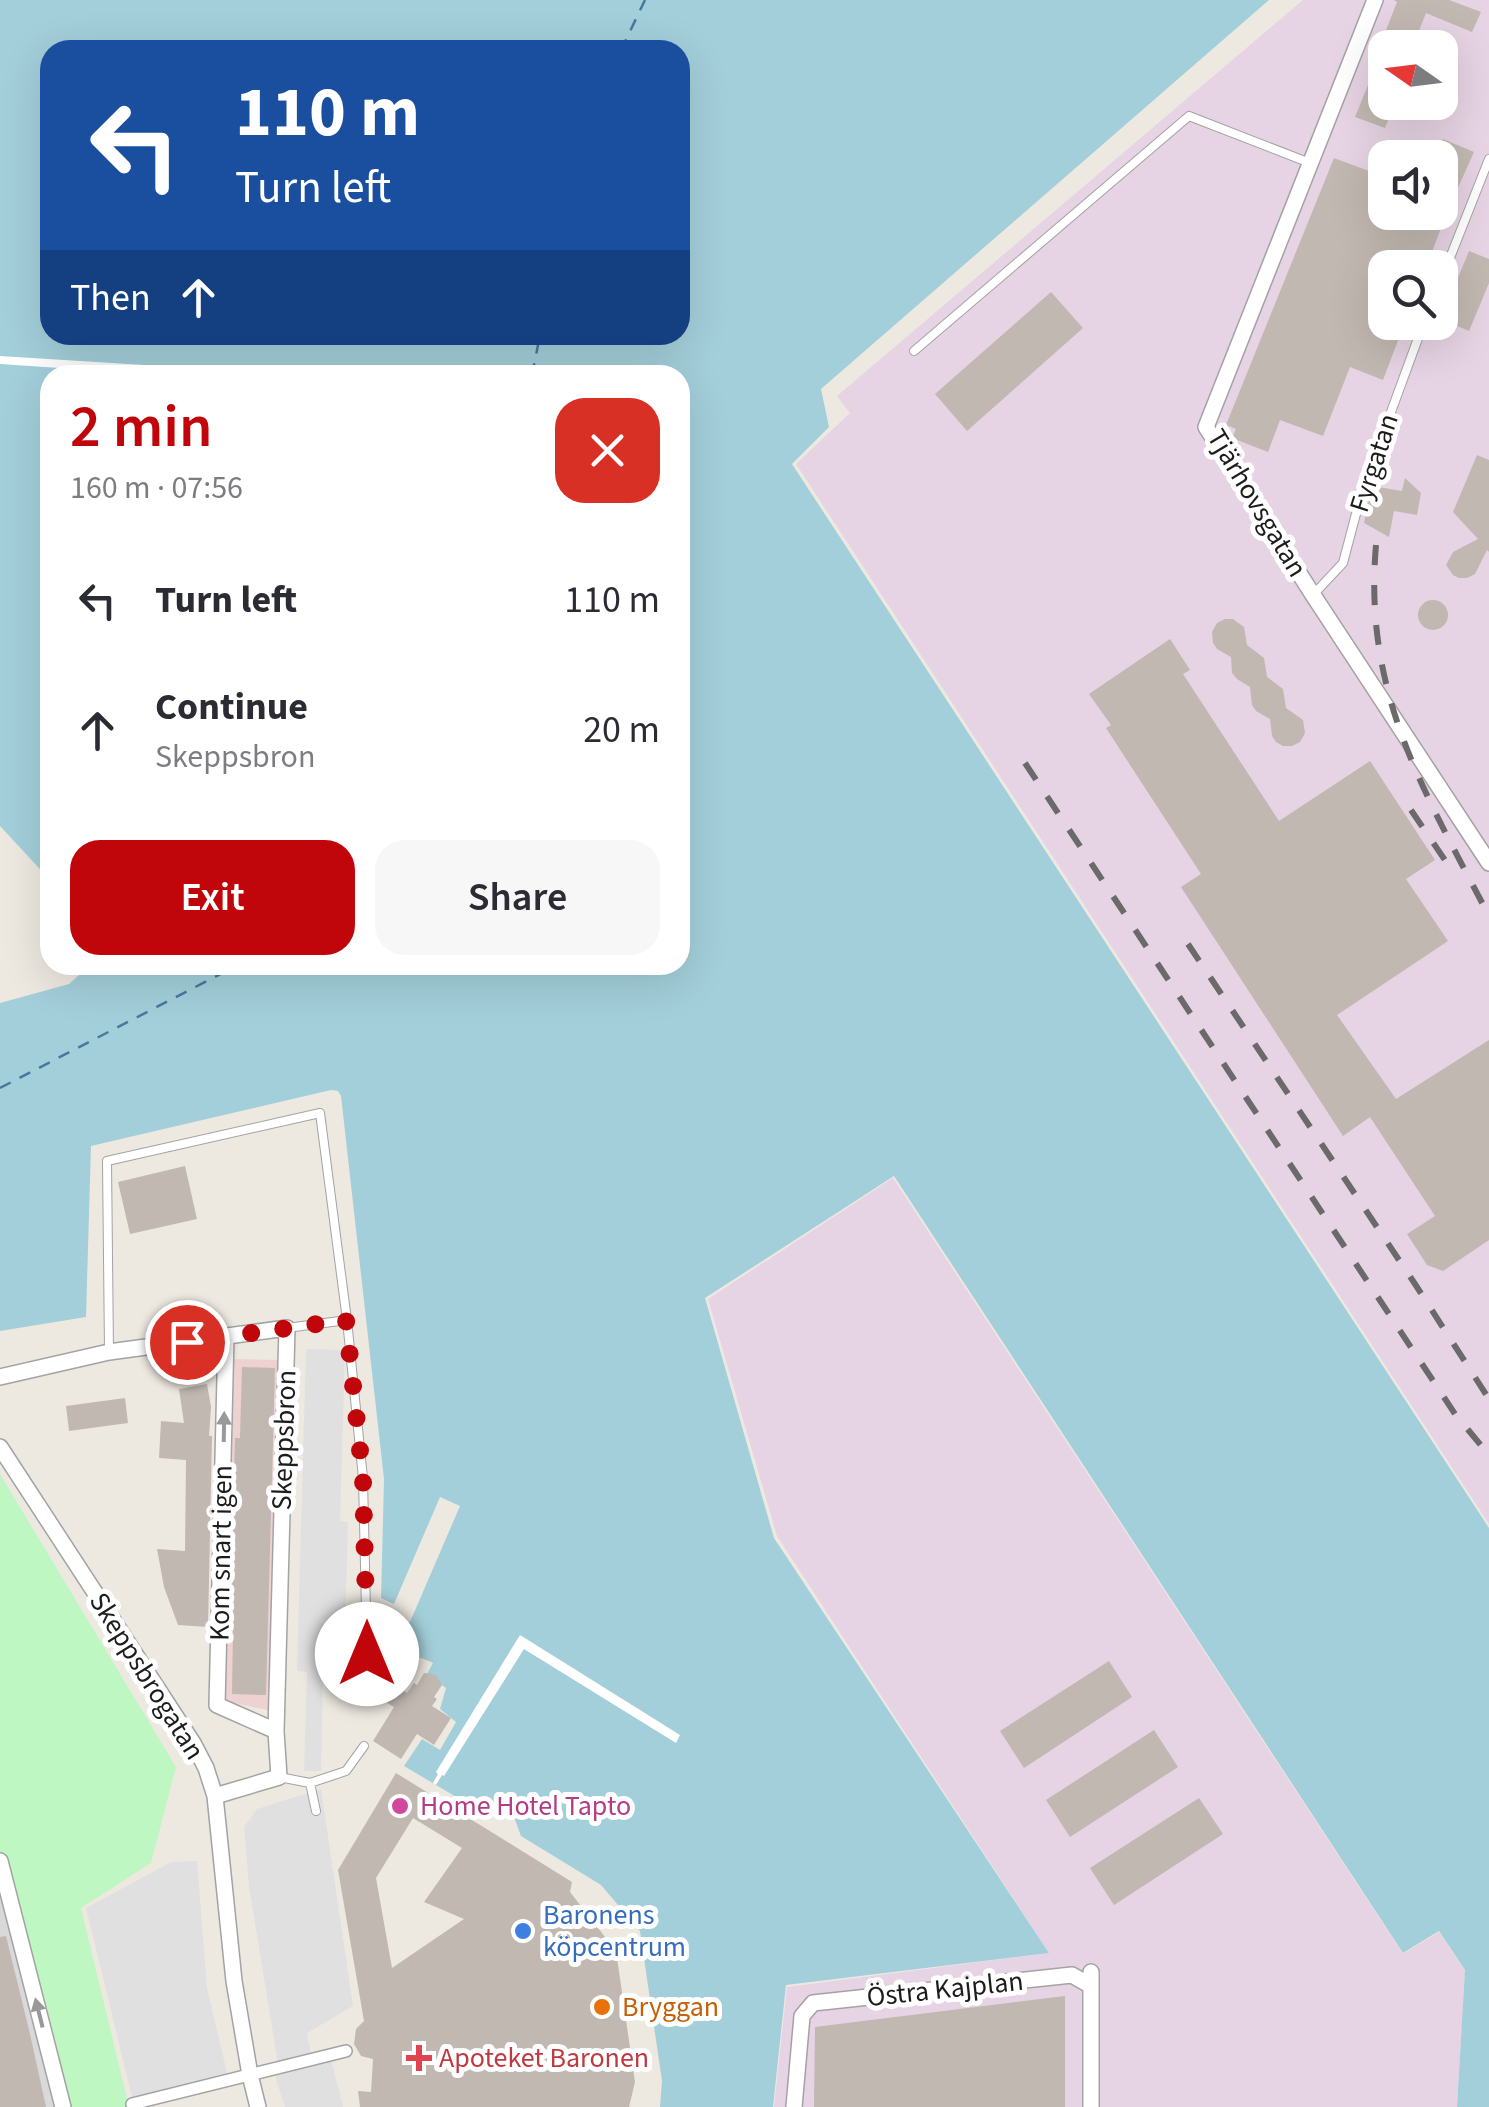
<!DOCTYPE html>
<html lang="en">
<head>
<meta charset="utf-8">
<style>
	:root { --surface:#fff; --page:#f7f7f7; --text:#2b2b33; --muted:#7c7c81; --accent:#c1060b }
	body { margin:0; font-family:"Source Sans 3",sans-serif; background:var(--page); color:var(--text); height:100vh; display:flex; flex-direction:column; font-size:38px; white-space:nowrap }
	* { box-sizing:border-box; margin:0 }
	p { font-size:32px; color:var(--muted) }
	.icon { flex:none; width:55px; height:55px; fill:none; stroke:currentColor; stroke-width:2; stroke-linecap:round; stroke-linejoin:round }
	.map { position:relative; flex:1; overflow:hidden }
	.drawer { position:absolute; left:40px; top:365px; width:650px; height:610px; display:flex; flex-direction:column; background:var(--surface); border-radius:30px; box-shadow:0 10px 40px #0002 }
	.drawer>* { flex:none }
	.hud { position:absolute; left:40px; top:40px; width:650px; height:305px; border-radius:30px; box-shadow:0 10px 40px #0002; background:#1a4fa0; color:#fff; overflow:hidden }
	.needle { width:65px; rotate:284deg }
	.buttons { position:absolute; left:1368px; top:30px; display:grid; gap:20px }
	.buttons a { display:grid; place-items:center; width:90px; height:90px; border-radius:20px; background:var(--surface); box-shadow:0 10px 40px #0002; font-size:50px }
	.pin { position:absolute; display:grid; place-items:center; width:85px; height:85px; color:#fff; margin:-42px; border:5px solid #fff; border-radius:50%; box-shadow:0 2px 10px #0007 }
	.me { position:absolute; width:110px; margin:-55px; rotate:0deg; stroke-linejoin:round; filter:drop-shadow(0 0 8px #0008) }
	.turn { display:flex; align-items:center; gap:35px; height:210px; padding:0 30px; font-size:45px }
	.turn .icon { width:130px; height:130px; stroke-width:2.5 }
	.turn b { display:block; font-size:70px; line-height:85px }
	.then { display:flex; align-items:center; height:95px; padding:0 30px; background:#0003; gap:20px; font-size:38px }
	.round { display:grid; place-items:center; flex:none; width:105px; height:105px; border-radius:30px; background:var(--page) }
	.overview { display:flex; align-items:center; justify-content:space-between; height:170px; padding:0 30px }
	h1 { font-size:60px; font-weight:600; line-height:75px; color:var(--accent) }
	.primary-button { display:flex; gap:20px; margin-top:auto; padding:20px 30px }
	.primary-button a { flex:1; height:115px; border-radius:30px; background:var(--accent); color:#fff; font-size:40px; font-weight:600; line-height:115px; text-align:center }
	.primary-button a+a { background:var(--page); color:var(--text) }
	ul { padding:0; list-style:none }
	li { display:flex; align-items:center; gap:30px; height:130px; padding:0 30px }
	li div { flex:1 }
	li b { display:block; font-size:38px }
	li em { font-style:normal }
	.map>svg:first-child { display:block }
	.residential { fill:#dad9d9 }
	.commercial { fill:#eed1d1 }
	.industrial { fill:#e6d3e3; fill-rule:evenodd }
	.park { fill:#bef7c1 }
	.parking { fill:#e0e0e0 }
	.water { fill:#a3cfda; fill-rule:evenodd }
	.pier { fill:#fff }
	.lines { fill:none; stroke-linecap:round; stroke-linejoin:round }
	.ferry { stroke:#4977a0; stroke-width:2.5; stroke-dasharray:12 10; stroke-linecap:butt }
	.building { fill:#c1b8b1; fill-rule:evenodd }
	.service-casing { stroke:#a3a3a3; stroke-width:10 }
	.pedestrian-casing { stroke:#a3a3a3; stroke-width:14 }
	.minor-casing { stroke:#a3a3a3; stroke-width:18 }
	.service { stroke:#fff; stroke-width:8 }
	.pedestrian { stroke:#fff; stroke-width:11 }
	.minor { stroke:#fff; stroke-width:15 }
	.rail { stroke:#6a6a6a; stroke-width:6; stroke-dasharray:20 20; stroke-linecap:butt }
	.oneway { fill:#999 }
	.route { stroke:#c1060b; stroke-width:18; stroke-dasharray:0 32.4 }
	.hotel-dot { fill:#d1479c; stroke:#fff; stroke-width:4 }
	.shop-dot { fill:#3f7fe0; stroke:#fff; stroke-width:4 }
	.food-dot { fill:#e8710a; stroke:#fff; stroke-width:4 }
	.health-dot { fill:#e0444e; stroke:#fff; stroke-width:4 }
	.labels { text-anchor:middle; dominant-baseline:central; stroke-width:10; stroke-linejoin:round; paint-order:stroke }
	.street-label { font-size:28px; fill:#1c1c1c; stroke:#fff }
	.hotel-label { font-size:28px; fill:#b23c85; stroke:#fff; text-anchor:start }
	.shop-label { font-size:28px; fill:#366cbe; stroke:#fff; text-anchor:start }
	.food-label { font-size:28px; fill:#c56008; stroke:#fff; text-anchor:start }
	.health-label { font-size:28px; fill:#be3a42; stroke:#fff; text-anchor:start }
</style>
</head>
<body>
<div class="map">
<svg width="1489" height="2107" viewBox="0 0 1489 2107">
	<rect width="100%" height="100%" fill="#ede9e1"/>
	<path class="residential" d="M0 1883 54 2107H0Z"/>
	<path class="commercial" d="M231 1359 283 1360 272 1711 224 1701Z"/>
	<path class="industrial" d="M1303 0H1489V1524L796 464 850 413 837 396ZM1385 48H1440V102H1385ZM1385 158H1440V212H1385ZM1385 268H1440V322H1385Z
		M893 1178 1403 1954 1439 1932 1465 1971 1457 2107H774L787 1987 1049 1953 777 1536 708 1299Z"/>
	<path class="park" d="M0 1474 176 1767 151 1863 81 1908 129 2107H63L0 1861Z"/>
	<path class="parking" d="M306 1349 345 1350 340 1521 348 1522 344 1672H323L321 1771H304L307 1672 297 1671Z
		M321 1789 353 2006 307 2033 311 2054 332 2063 343 2107H285L276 2079 277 2058 249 1886 244 1827 257 1809Z
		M197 1861 207 1988 227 2073 132 2097 86 1908 171 1862Z"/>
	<path class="water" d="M0 0H1269L821 389 829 427 792 464 1489 1528V2107H1457L1465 1970 1439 1931 1403 1953 894 1176 705 1298 774 1538 1049 1953 786 1985 773 2107H660L662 2081 640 1931 601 1885 521 1836 514 1817 489 1801 468 1804 404 1766 422 1739 440 1750 456 1722 440 1709 446 1688 427 1674 433 1663C420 1656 406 1653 393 1662L387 1654 399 1624 410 1622 460 1506 440 1497 394 1604 381 1598 384 1479 341 1096 338 1091 331 1090 91 1146 86 1317 0 1331V1003L69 984 90 965H680V375H50V880L0 826ZM50 50H680V335H50Z"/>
	<path class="pier" d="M0 356 303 375H165L0 364Z
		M520 1635 680 1735 676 1743 524 1649 444 1776 442 1775 436 1785 433 1783 438 1774 436 1772Z"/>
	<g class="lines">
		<path class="ferry" d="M621 50 645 0
			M532 375 540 335
			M0 1088 238 965"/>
	</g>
	<path class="building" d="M1394 0H1449L1481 12 1472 32 1426 13 1412 48H1385V102H1395L1385 128 1355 117 1383 48H1379L1397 2Z
		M1443 139 1474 152 1447 212 1426 268H1385V322H1405L1383 380 1350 367 1323 436 1280 420 1268 452 1232 438 1236 429 1226 425 1334 158 1385 177V212H1440V158H1435Z
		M1469 251 1489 259V283L1469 331 1441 319Z
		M1051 292 1083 328 967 431 935 394Z
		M1477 455 1489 460V552L1487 550 1475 574 1467 578H1459L1453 575 1446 565 1453 552 1478 539 1453 512Z
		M1405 478 1421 493 1417 515 1394 511 1389 537 1364 523 1372 486 1402 491Z
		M1418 615a15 15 0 1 1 30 0a15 15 0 1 1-30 0Z
		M1225 619H1233L1244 627 1247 645 1264 658 1267 677 1283 689 1286 708 1303 720 1305 733 1300 742 1292 746H1283L1276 742 1272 736 1270 719 1256 711 1252 705 1250 687 1237 679 1232 673 1231 657 1217 649 1213 643 1212 632 1217 623Z
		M1170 639 1190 670 1183 674 1279 821 1370 761 1435 860 1406 879 1448 941 1337 1015 1396 1099 1489 1040V1240L1443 1271 1427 1265 1407 1234 1435 1216 1370 1117 1343 1136 1181 887 1201 874 1106 728 1111 725 1089 694Z
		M185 1166 197 1219 130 1234 118 1182Z
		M242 1367 275 1368 266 1695 232 1694 233 1629 230 1628 235 1438H240Z
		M207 1384 211 1407 209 1436H212L208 1627 178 1625 164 1587 157 1549 185 1551 186 1460 159 1458 161 1421 184 1423 179 1389Z
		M125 1398 128 1423 69 1431 66 1406Z
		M1109 1661 1132 1697 1024 1768 1000 1731Z
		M424 1673 436 1675 442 1685 434 1697 437 1699 432 1706 451 1718 434 1745 417 1734 401 1759 373 1741 394 1707 387 1703 397 1686 407 1693 414 1683 417 1685Z
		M1154 1730 1178 1767 1070 1837 1046 1800Z
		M396 1773 572 1882 570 1892 616 1951 635 2082 629 2107H360L358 2091 371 2092 373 2059 361 2056 354 2044 356 2029 364 2021 338 1870ZM413 1818 462 1848 424 1902 464 1919 392 1968 376 1878Z
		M1199 1798 1223 1834 1114 1905 1090 1868Z
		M6 1936 30 2034 46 2107H0V1937Z
		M1065 1996V2107H814L815 2027Z"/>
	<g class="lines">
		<g class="service-casing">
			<path id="service" d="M1440 283 1489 159
				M914 351 1189 116 1310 163
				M1313 595 1343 563 1362 491 1424 322
				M287 1328 347 1320
				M109 1352 107 1161 320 1113 347 1320 363 1478 367 1654
				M279 1777 310 1783 346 1771 364 1746
				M310 1783 316 1811"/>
		</g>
		<g class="pedestrian-casing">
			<path id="pedestrian" d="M132 2104 346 2051"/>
		</g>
		<g class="minor-casing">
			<path id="minor" d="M1375 0 1206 427 1313 595 1489 863
				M226 1336 217 1705 276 1731
				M0 1377 109 1352 287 1328 276 1731 279 1777 215 1796
				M0 1447 193 1743 206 1768 215 1796 234 1981 250 2075 258 2107
				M0 1861 63 2107
				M794 2107 802 2016 813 2003 1072 1975 1091 1986
				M1091 2107V1972"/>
		</g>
		<use href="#service" class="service"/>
		<use href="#pedestrian" class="pedestrian"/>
		<use href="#minor" class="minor"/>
		<path class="rail" d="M1376 545C1363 693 1424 791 1489 916
			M1025 763 1455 1414 1489 1455
			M1411 810 1453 872
			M1188 944 1415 1284 1489 1399"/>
	</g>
	<defs><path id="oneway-solid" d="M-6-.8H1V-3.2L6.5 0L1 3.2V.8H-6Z" transform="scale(2.5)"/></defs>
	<g class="oneway">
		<use href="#oneway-solid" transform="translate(224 1427) rotate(-89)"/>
		<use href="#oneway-solid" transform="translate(39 2013) rotate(-104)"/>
	</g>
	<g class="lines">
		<path class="route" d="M187 1342 346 1320 363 1478 367 1654"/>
	</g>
	<circle class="hotel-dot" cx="400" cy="1806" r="10"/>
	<circle class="shop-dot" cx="523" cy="1931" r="10"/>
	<circle class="food-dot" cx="602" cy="2007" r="10"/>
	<path class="health-dot" d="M414 2043h10v10h10v10h-10v10h-10v-10h-10v-10h10z"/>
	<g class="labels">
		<g class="street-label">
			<text transform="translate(1374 463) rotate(-72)">Fyrgatan</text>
			<text transform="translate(1257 503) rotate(59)">Tjärhovsgatan</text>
			<text transform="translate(284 1440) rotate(-88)">Skeppsbron</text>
			<text transform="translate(221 1553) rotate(-89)">Kom snart igen</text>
			<text transform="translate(147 1676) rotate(58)">Skeppsbrogatan</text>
			<text transform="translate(945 1989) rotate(-6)">Östra Kajplan</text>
		</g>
		<g class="hotel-label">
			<text x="420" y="1806">Home Hotel Tapto</text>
		</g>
		<g class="shop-label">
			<text x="543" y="1915">Baronens<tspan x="543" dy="32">köpcentrum</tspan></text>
		</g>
		<g class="food-label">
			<text x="622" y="2007">Bryggan</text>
		</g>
		<g class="health-label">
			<text x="439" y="2058">Apoteket Baronen</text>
		</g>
	</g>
</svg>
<div class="buttons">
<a><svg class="needle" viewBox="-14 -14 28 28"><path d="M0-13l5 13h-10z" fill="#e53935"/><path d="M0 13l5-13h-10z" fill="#7c7c81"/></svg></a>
<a><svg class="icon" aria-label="sound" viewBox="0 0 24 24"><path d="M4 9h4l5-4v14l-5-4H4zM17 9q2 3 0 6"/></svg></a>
<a><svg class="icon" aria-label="search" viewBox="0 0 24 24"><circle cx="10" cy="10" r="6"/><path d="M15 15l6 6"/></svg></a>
</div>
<div class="pin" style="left:187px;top:1342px;background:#d93025"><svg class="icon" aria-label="arrive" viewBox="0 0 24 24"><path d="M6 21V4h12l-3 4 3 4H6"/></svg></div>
<svg class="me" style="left:367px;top:1654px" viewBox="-20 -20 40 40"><circle r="19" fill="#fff"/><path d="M0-13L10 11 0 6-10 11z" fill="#c1060b"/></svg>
<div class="hud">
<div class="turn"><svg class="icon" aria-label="left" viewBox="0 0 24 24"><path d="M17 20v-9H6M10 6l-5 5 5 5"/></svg><div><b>110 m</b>Turn left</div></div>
<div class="then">Then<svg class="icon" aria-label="ahead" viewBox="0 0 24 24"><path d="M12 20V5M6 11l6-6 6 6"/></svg></div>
</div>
<section class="drawer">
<div class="overview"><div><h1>2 min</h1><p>160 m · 07:56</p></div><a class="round" style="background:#d93025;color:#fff"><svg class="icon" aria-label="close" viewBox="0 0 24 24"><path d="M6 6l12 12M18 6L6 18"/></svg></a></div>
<ul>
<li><svg class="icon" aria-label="left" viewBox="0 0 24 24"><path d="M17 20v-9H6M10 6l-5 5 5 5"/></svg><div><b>Turn left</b></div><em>110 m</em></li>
<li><svg class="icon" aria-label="ahead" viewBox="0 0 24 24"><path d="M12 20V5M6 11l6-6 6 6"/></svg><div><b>Continue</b><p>Skeppsbron</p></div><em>20 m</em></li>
</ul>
<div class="primary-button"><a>Exit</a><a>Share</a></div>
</section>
</div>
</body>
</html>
